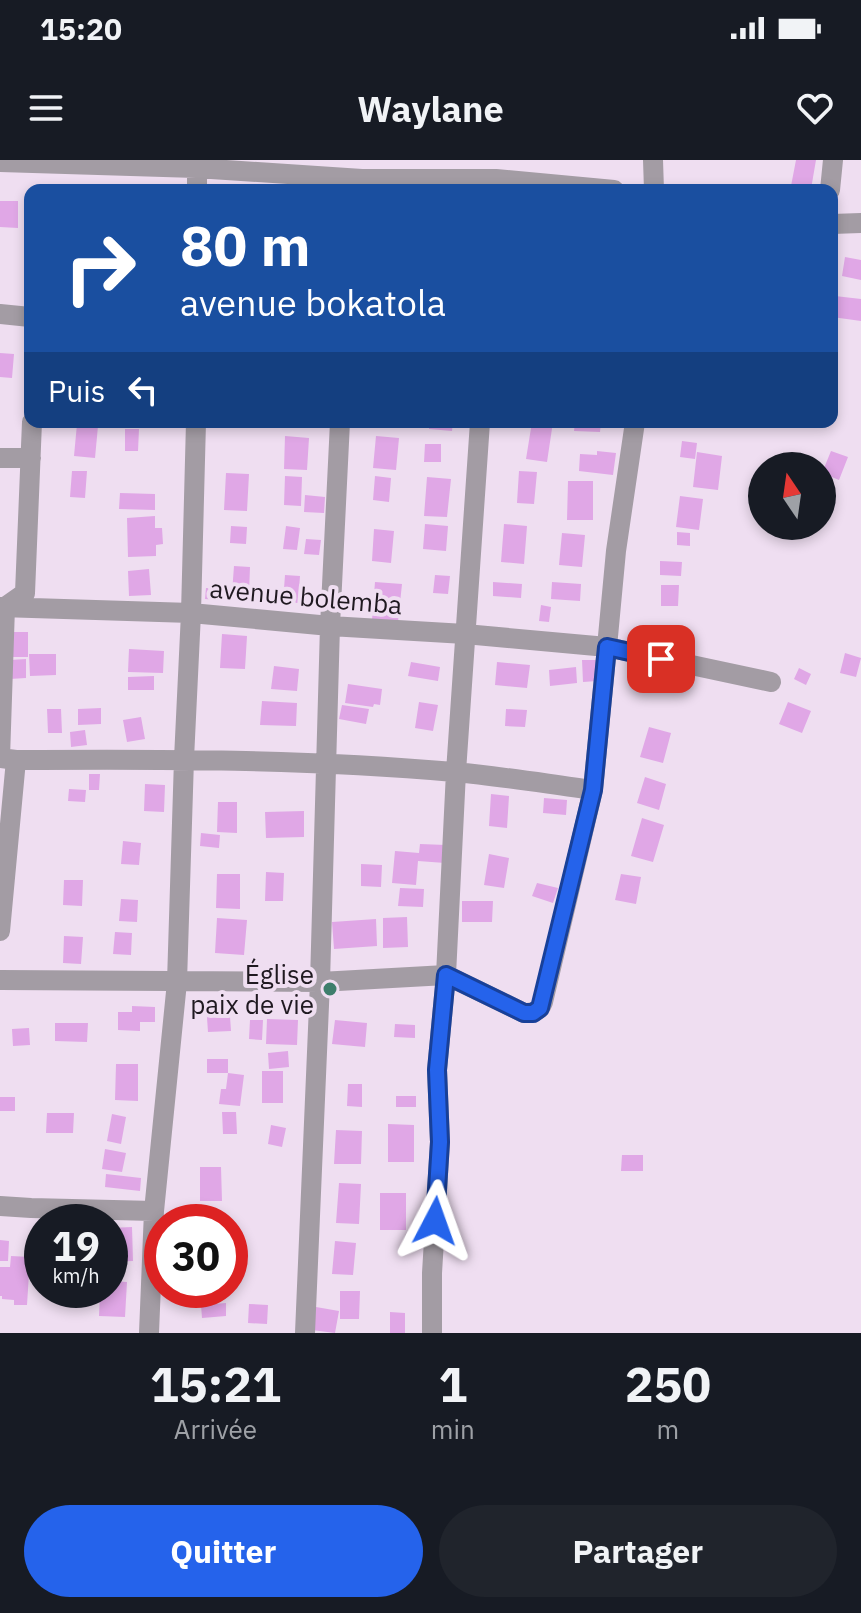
<!DOCTYPE html>
<html lang="fr">
<head>
<meta charset="utf-8">
<style>
	:root { --surface:#171b24; --page:#20242c; --text:#f1f3f6; --muted:#9ea1a6; --accent:#2563eb }
	body { margin:0; font-family:"IBM Plex Sans",sans-serif; background:var(--page); color:var(--text); height:100vh; display:flex; flex-direction:column; font-size:30px; white-space:nowrap }
	* { box-sizing:border-box; margin:0 }
	p { font-size:26px; color:var(--muted) }
	.icon { flex:none; width:44px; height:44px; fill:none; stroke:currentColor; stroke-width:2; stroke-linecap:round; stroke-linejoin:round }
	.map { position:relative; height:1173px; overflow:hidden }
	.panel { display:flex; flex-direction:column; background:var(--surface); flex:1 }
	.panel>* { flex:none }
	.banner { position:absolute; left:24px; top:24px; width:814px; height:244px; border-radius:16px; box-shadow:0 4px 12px #0003; background:#1a4fa0; color:#fff; overflow:hidden }
	.needle { width:52px; rotate:347deg }
	.tools { position:absolute; left:748px; top:292px; display:grid; gap:16px }
	.tools a { display:grid; place-items:center; width:88px; height:88px; border-radius:50%; background:var(--surface); box-shadow:0 4px 12px #0003; font-size:40px }
	.speed { position:absolute; left:24px; top:1044px; display:flex; gap:16px; font-size:40px; font-weight:700; text-align:center }
	.speed>* { display:grid; place-content:center; width:104px; height:104px; border-radius:50%; background:var(--surface); box-shadow:0 4px 12px #0003; line-height:1 }
	.speed small { font-size:20px; font-weight:400 }
	.speed .limit { border:12px solid #d22; background:#fff; color:#111 }
	.pin { position:absolute; display:grid; place-items:center; width:68px; height:68px; color:#fff; margin:-34px; border-radius:16px; box-shadow:0 4px 12px #0006 }
	.me { position:absolute; width:88px; margin:-44px; rotate:4deg; stroke-linejoin:round; filter:drop-shadow(0 0 6px #0008) }
	.turn { display:flex; align-items:center; gap:28px; height:168px; padding:0 24px; font-size:36px }
	.turn .icon { width:104px; height:104px; stroke-width:2.5 }
	.turn b { display:block; font-size:56px; line-height:68px }
	.then { display:flex; align-items:center; height:76px; padding:0 24px; background:#0003; gap:16px; font-size:30px }
	.eta { display:flex; justify-content:space-evenly; align-items:center; height:136px; text-align:center }
	.eta b { font-size:48px; font-weight:800; line-height:56px }
	.cta { display:flex; gap:16px; margin-top:auto; padding:16px 24px }
	.cta a { flex:1; height:92px; border-radius:48px; background:var(--accent); color:#fff; font-size:32px; font-weight:800; line-height:92px; text-align:center }
	.cta a+a { background:var(--page); color:var(--text) }
	.status { display:flex; justify-content:space-between; align-items:center; height:56px; padding:0 40px; background:var(--surface); direction:ltr }
	.status svg { height:22px; fill:currentColor }
	header { display:flex; justify-content:space-between; align-items:center; height:104px; padding:0 24px; background:var(--surface); font-size:36px; font-weight:800 }
	.map>svg:first-child { display:block }
	.building { fill:#e0a7e6 }
	.lines { fill:none; stroke-linecap:round; stroke-linejoin:round }
	.minor { stroke:#a39ca4; stroke-width:20 }
	.route-casing { stroke:#184099; stroke-width:20 }
	.route { stroke:#2563eb; stroke-width:14 }
	.poi-dot { fill:#3e7e6c; stroke:#efdef1; stroke-width:3 }
	.labels { text-anchor:middle; dominant-baseline:central; stroke-width:8; stroke-linejoin:round; paint-order:stroke }
	.street-label { font-size:26px; fill:#1f1920; stroke:#efdef1 }
	.poi-label { font-size:26px; fill:#1f1920; stroke:#efdef1; text-anchor:end }
</style>
</head>
<body>
<div class="status"><b>15:20</b><svg viewBox="0 0 49 12"><path d="M0 12V9h3v3zM5 12V6h3v6zM10 12V3h3v9zM15 12V0h3v12zM26 1h20v11H26zM47 4h2v5h-2z"/></svg></div>
<header><svg class="icon" aria-label="menu" viewBox="0 0 24 24"><path d="M4 6h16M4 12h16M4 18h16"/></svg>Waylane<svg class="icon" aria-label="heart" viewBox="0 0 24 24"><path d="M12 20l-8-8c-3-5 5-10 8-4 3-6 11-1 8 4z"/></svg></header>
<div class="map">
<svg width="861" height="1173" viewBox="0 0 861 1173">
	<rect width="100%" height="100%" fill="#efdef1"/>
	<path class="building" d="M796 0H816L811 29 791 26Z
		M0 41H18V68L0 67Z
		M845 97 861 100V120L842 116Z
		M835 136 861 139V161L832 157Z
		M0 193 14 194 12 218 0 217Z
		M429 262H453L452 271 429 269Z
		M532 262H553L547 302 526 299Z
		M575 262H601L600 272 574 271Z
		M77 264 98 266 95 298 74 296Z
		M125 269H139L138 291H125Z
		M285 276 309 278 307 310 284 309Z
		M376 276 399 278 396 310 373 308Z
		M682 281 697 283 695 299 680 297Z
		M425 284H441V302H424Z
		M597 291 616 293 613 315 579 311 580 294 597 295Z
		M831 291 848 297 839 320 822 313Z
		M697 292 722 296 718 330 693 327Z
		M72 311H87L85 338 70 337Z
		M519 311 537 312 534 344 517 343Z
		M226 313 249 314 247 351 224 350Z
		M285 316 302 317 301 346 284 345Z
		M375 316 391 318 389 342 373 340Z
		M427 317 451 319 447 357 424 356Z
		M568 321H593V360H567Z
		M120 333 155 334V350L119 349Z
		M305 335 325 337 324 353 304 352Z
		M680 336 703 339 699 370 676 367Z
		M155 356V368H162L163 384 156 385V396L128 397 127 358Z
		M425 364 448 366 446 391 423 389Z
		M504 364 527 366 524 404 501 402Z
		M231 366 247 367 246 384 230 383Z
		M286 366 300 368 297 390 283 389Z
		M374 369 394 371 391 403 372 401Z
		M677 372 690 373V386L677 385Z
		M562 373 585 375 582 407 559 405Z
		M306 379 321 380 319 395 304 394Z
		M660 401 682 402 681 416 660 415Z
		M234 406 250 407 249 434 232 433Z
		M149 409 151 435 129 436 128 411Z
		M285 415 300 416 298 443 283 442Z
		M435 415 450 416 448 434 433 433Z
		M375 422 402 424 398 462 372 460Z
		M493 422 522 424 521 438 493 436Z
		M552 422 581 424 580 441 551 439Z
		M661 425H679L678 446H661Z
		M206 428 231 429V441L205 439Z
		M541 445 551 447 549 462 539 461Z
		M10 472H28V497H10Z
		M222 474 247 476 245 509 220 508Z
		M129 489 164 491 163 513 128 512Z
		M845 493 861 498 856 517 840 513Z
		M29 494H56V515L30 516Z
		M26 499V518L10 519V500Z
		M582 500H596L597 521 583 522Z
		M411 502 440 507 438 521 408 516Z
		M497 502 530 505 527 528 495 525Z
		M274 506 299 509 297 531 271 529Z
		M576 507 577 523 550 526 549 510Z
		M799 508 811 514 806 525 794 519Z
		M154 516V530H128V517Z
		M348 524 382 529 380 545 374 544 373 547 345 543Z
		M262 541 297 543 296 566 260 565Z
		M419 542 438 545 433 571 415 568Z
		M788 542 811 551 802 573 779 564Z
		M342 545 369 549 366 564 339 559Z
		M101 548V564L78 565V549Z
		M47 549H61L62 573H48Z
		M506 549 527 550 525 567 505 566Z
		M141 557 145 579 127 582 123 560Z
		M649 567 671 573 663 603 640 597Z
		M85 570 87 585 71 587 70 572Z
		M89 614H100L99 630H89Z
		M645 617 666 624 659 650 637 643Z
		M145 624 165 625 164 652 144 651Z
		M69 629 86 630 85 642 68 641Z
		M491 634 509 636 507 668 489 666Z
		M544 638 567 640 566 655 543 653Z
		M218 642H237V673L217 672Z
		M304 651V677L266 678 265 652Z
		M642 658 664 665 653 702 631 696Z
		M201 673 220 675 219 688 200 686Z
		M123 681 141 683 139 705 121 704Z
		M420 684 446 685 445 703 418 701 416 725 392 723 395 691 419 693Z
		M489 694 509 698 504 728 484 725Z
		M361 704 382 705 381 727 361 726Z
		M266 712 284 713 283 741H265Z
		M217 714H240V749L216 748Z
		M621 714 641 717 636 744 615 740Z
		M64 720H83L82 746 63 745Z
		M537 723 558 728 553 743 532 736Z
		M400 728 424 729 423 747 398 746Z
		M121 739 138 740 137 762 119 761Z
		M462 741H493L492 762H462Z
		M407 757 408 787 383 788V758Z
		M217 758 247 760 244 795 215 793Z
		M376 759 377 786 334 789 332 762Z
		M115 772 132 773 131 795 113 794Z
		M64 776 83 777 81 804 63 803Z
		M229 842 231 871 208 872 206 843Z
		M132 846 155 847V862H140V871L118 870V852H132Z
		M267 859 298 860 297 885 266 884Z
		M250 860H263L262 880 249 879Z
		M335 860 367 863 365 887 332 884Z
		M55 863H88L87 882 55 881Z
		M395 864 415 865V878L394 877Z
		M29 868 30 885 13 886 12 869Z
		M288 891 289 907 269 909 268 893Z
		M207 899H228V913H207Z
		M116 904H138V941L115 940Z
		M262 911H283V943H262Z
		M228 913 244 915 240 946 219 944 221 929H226Z
		M348 924H362V947L347 946Z
		M396 936H416V947H396Z
		M0 937H15V951H0Z
		M222 952H236L237 974H223Z
		M47 953H74L73 973H46Z
		M112 954 126 957 121 984 107 981Z
		M388 964 414 965V1002H388Z
		M271 965 286 968 282 987 268 984Z
		M336 970 362 971 361 1004H334Z
		M105 989 126 993 122 1012 102 1009Z
		M622 995H643V1011H621Z
		M200 1007H221L222 1041H200Z
		M106 1014 141 1018 140 1031 105 1027Z
		M339 1023 361 1024 359 1064 336 1063Z
		M380 1033H406V1070H380Z
		M132 1067 133 1101 110 1102V1068Z
		M230 1070 239 1071 237 1106 230 1105Z
		M0 1080 9 1081 8 1101H0Z
		M335 1081 356 1083 353 1115 332 1114Z
		M11 1096 30 1097 27 1145H14V1140L2 1139V1136H0V1107H10Z
		M110 1121 127 1122 125 1157 99 1156 100 1133 105 1134V1130H110Z
		M44 1130H72L71 1137 44 1136Z
		M340 1131H360L359 1159H340Z
		M226 1143V1156L202 1158 201 1145Z
		M249 1144 268 1145 267 1164 248 1163Z
		M316 1147 339 1151 335 1173 312 1170Z
		M390 1152 405 1153V1173H390Z"/>
	<g class="lines">
		<path class="minor" d="M197 0V30
			M653 0 654 30
			M0 2 196 8 362 19H496L614 30
			M830 30 833 0
			M832 64 861 63
			M0 154 30 157
			M0 298H31
			M0 447 191 453 330 466 465 474 607 487 616 391 635 262
			M0 598 16 600C162 599 308 599 454 612 500 616 547 624 593 630
			M0 598 5 447 25 433 32 262
			M0 771 16 600
			M0 820 320 822 446 815 524 853C533 853 539 852 543 842L593 630 607 487 771 522
			M0 1046 31 1048 154 1051
			M149 1173 154 1051 177 822 184 599 191 453 196 262
			M305 1173 320 822 330 466 340 262
			M432 1173V1113L440 982 437 910 446 815 456 612 480 262"/>
	</g>
	<g class="lines">
		<g class="route-casing">
			<path id="route" d="M435 1061 440 982 437 910 446 815 524 853H533L540 848 593 630 607 487 661 499"/>
		</g>
		<use href="#route" class="route"/>
	</g>
	<circle class="poi-dot" cx="330" cy="829" r="8"/>
	<g class="labels">
		<g class="street-label">
			<text transform="translate(306 436) rotate(5)">avenue bolemba</text>
		</g>
		<g class="poi-label">
			<text x="314" y="814">Église<tspan x="314" dy="30">paix de vie</tspan></text>
		</g>
	</g>
</svg>
<div class="tools">
<a><svg class="needle" viewBox="-14 -14 28 28"><path d="M0-13l5 13h-10z" fill="#e53935"/><path d="M0 13l5-13h-10z" fill="#9ea1a6"/></svg></a>
</div>
<div class="speed"><div>19<small>km/h</small></div><div class="limit">30</div></div>
<div class="pin" style="left:661px;top:499px;background:#d93025"><svg class="icon" aria-label="arrive" viewBox="0 0 24 24"><path d="M6 21V4h12l-3 4 3 4H6"/></svg></div>
<svg class="me" style="left:435px;top:1061px" viewBox="-20 -20 40 40"><path d="M0-17L14 15 0 8-14 15z" fill="#2563eb" stroke="#fff" stroke-width="4"/></svg>
<div class="banner">
<div class="turn"><svg class="icon" aria-label="right" viewBox="0 0 24 24"><path d="M7 20v-9h11M14 6l5 5-5 5"/></svg><div><b>80 m</b>avenue bokatola</div></div>
<div class="then">Puis<svg class="icon" aria-label="left" viewBox="0 0 24 24"><path d="M17 20v-9H6M10 6l-5 5 5 5"/></svg></div>
</div>
</div>
<section class="panel">
<div class="eta">
<div><b>15:21</b><p>Arrivée</p></div>
<div><b>1</b><p>min</p></div>
<div><b>250</b><p>m</p></div>
</div>
<div class="cta"><a>Quitter</a><a>Partager</a></div>
</section>
</body>
</html>
